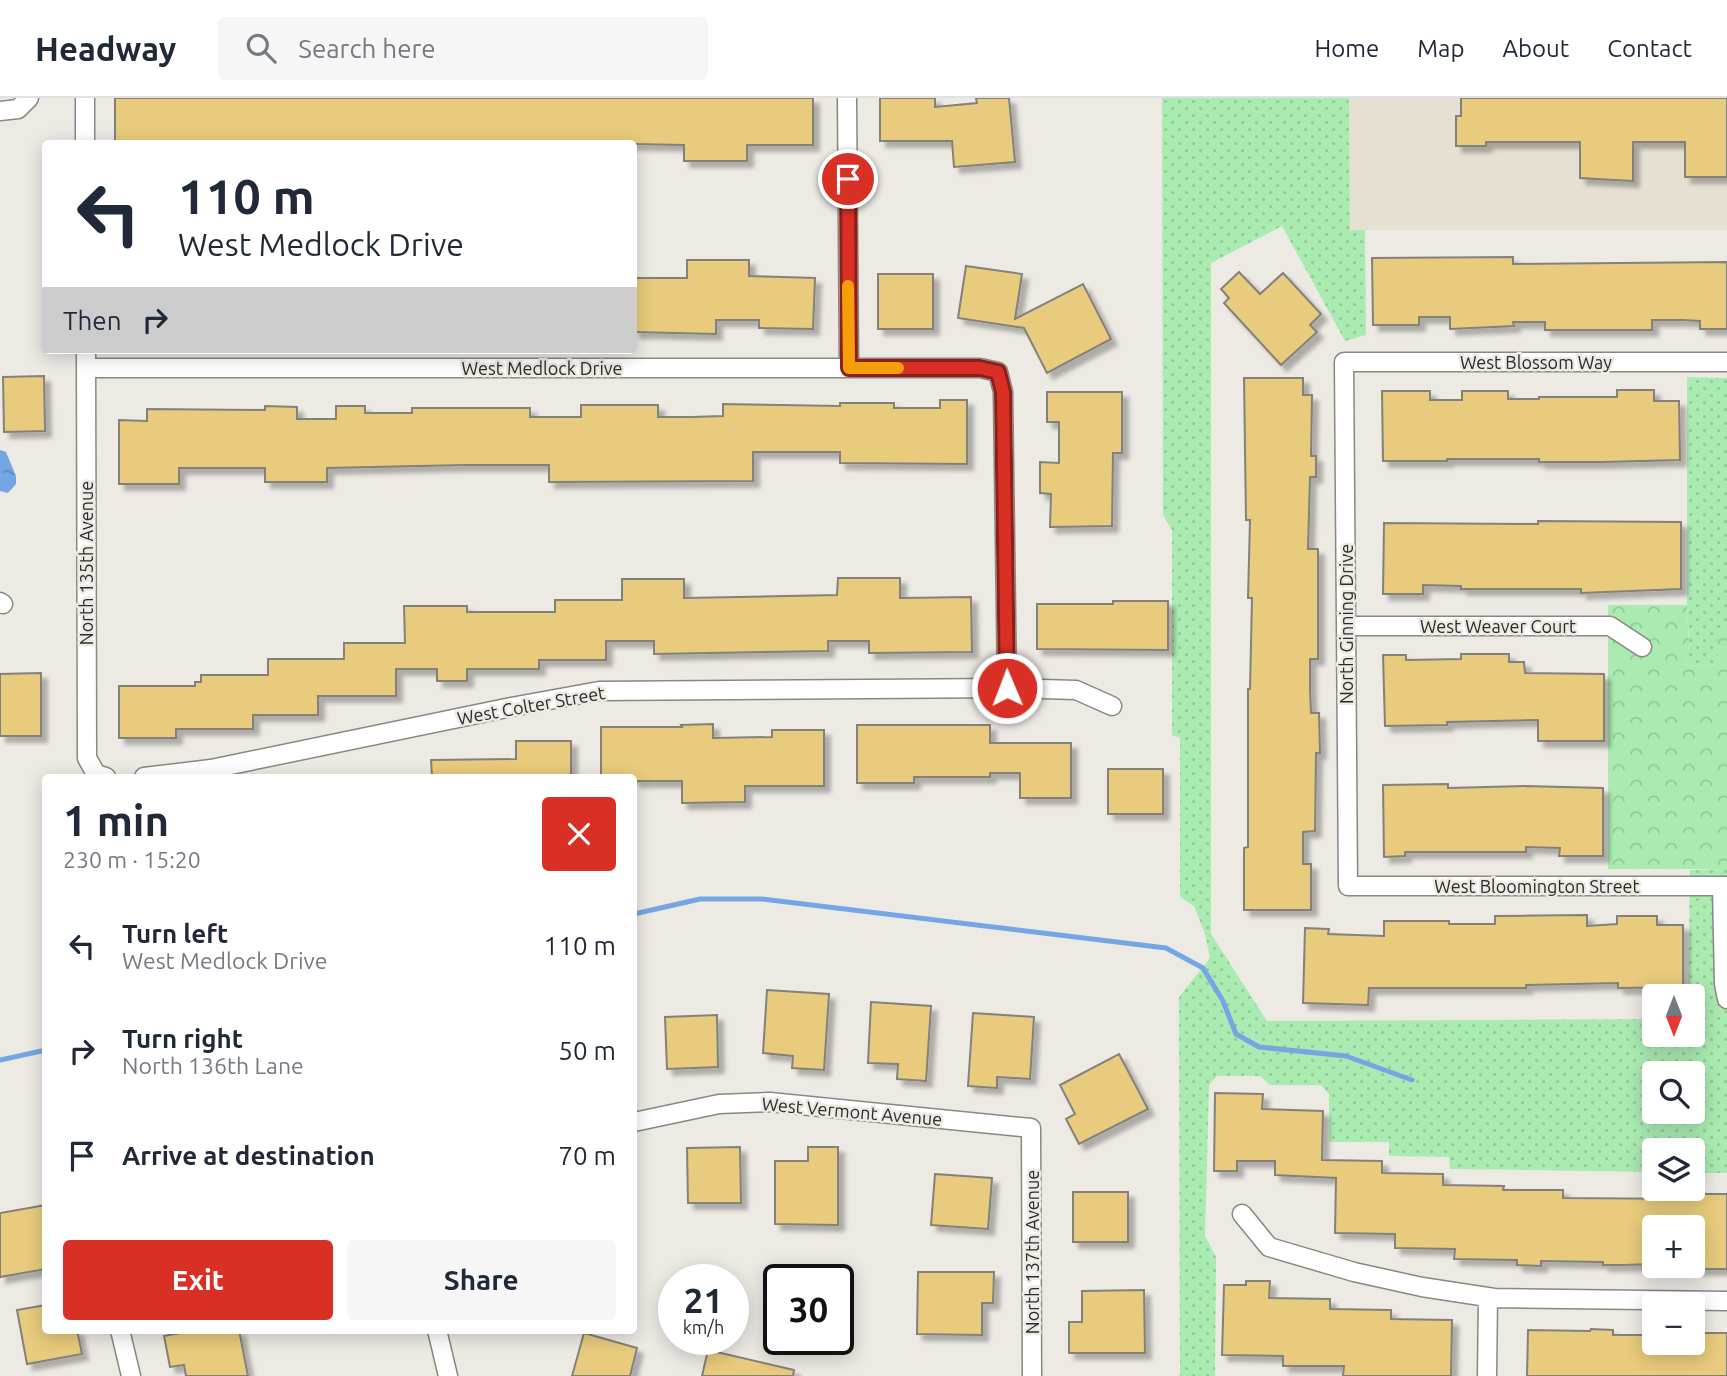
<!DOCTYPE html>
<html lang="en">
<head>
<meta charset="utf-8">
<style>
	:root { --surface:#fff; --page:#f6f6f7; --text:#1f2937; --muted:#747a83; --line:#e0e1e3; --accent:#d93025 }
	body { margin:0; font-family:Ubuntu,sans-serif; background:var(--page); color:var(--text); height:100vh; display:flex; flex-direction:column; font-size:26px; white-space:nowrap }
	* { box-sizing:border-box; margin:0 }
	p { font-size:23px; color:var(--muted) }
	.icon { flex:none; width:38px; height:38px; fill:none; stroke:currentColor; stroke-width:2; stroke-linecap:round; stroke-linejoin:round }
	.map { position:relative; flex:1; overflow:hidden }
	.panel { position:absolute; left:42px; top:676px; width:595px; height:560px; display:flex; flex-direction:column; background:var(--surface); border-radius:7px; box-shadow:0 4px 18px #0003 }
	.panel>* { flex:none }
	.banner { position:absolute; left:42px; top:42px; width:595px; height:214px; border-radius:7px; box-shadow:0 4px 18px #0003; background:#fff; color:var(--text); overflow:hidden }
	.needle { width:46px; rotate:180deg }
	.buttons { position:absolute; left:1642px; top:886px; display:grid; gap:14px }
	.buttons a { display:grid; place-items:center; width:63px; height:63px; border-radius:7px; background:var(--surface); box-shadow:0 4px 18px #0003; font-size:35px }
	.speed { position:absolute; left:658px; top:1166px; display:flex; gap:14px; font-size:35px; font-weight:700; text-align:center }
	.speed>* { display:grid; place-content:center; width:91px; height:91px; border-radius:50%; background:var(--surface); box-shadow:0 4px 18px #0003; line-height:1 }
	.speed small { font-size:18px; font-weight:400 }
	.speed .limit { border:4px solid #111; border-radius:10px; background:#fff; color:#111 }
	.pin { position:absolute; display:grid; place-items:center; width:60px; height:60px; color:#fff; margin:-30px; border:4px solid #fff; border-radius:50%; box-shadow:0 2px 7px #0007 }
	.me { position:absolute; width:77px; margin:-38px; rotate:359deg; stroke-linejoin:round; filter:drop-shadow(0 0 5px #0008) }
	.turn { display:flex; align-items:center; gap:24px; height:147px; padding:0 21px; font-size:32px }
	.turn .icon { width:91px; height:91px; stroke-width:2.5 }
	.turn b { display:block; font-size:49px; line-height:60px }
	.then { display:flex; align-items:center; height:66px; padding:0 21px; background:#0003; gap:14px; font-size:26px }
	.round { display:grid; place-items:center; flex:none; width:74px; height:74px; border-radius:7px; background:var(--page) }
	.head { display:flex; align-items:center; justify-content:space-between; height:119px; padding:0 21px }
	h1 { font-size:42px; font-weight:700; line-height:52px }
	.button { display:flex; gap:14px; margin-top:auto; padding:14px 21px }
	.button a { flex:1; height:80px; border-radius:7px; background:var(--accent); color:#fff; font-size:28px; font-weight:700; line-height:80px; text-align:center }
	.button a+a { background:var(--page); color:var(--text) }
	ul { padding:0; list-style:none }
	li { display:flex; align-items:center; gap:21px; height:105px; padding:0 21px }
	li div { flex:1 }
	li b { display:block; font-size:26px }
	li em { font-style:normal }
	header { display:flex; align-items:center; gap:42px; box-sizing:border-box; height:98px; padding:0 35px; background:var(--surface); border-bottom:2px solid var(--line) }
	header strong { font-size:33px }
	nav { display:flex; gap:38px; margin-inline-start:auto; font-size:24px }
	.search { width:490px; height:63px; background:var(--page); display:flex; align-items:center; gap:18px; box-sizing:border-box; padding:0 24px; border-radius:7px; color:var(--muted); font-size:26px }
	.map>svg:first-child { display:block }
	.built { fill:#e5e0d2 }
	.grass { fill:url(#grass-dots); fill-rule:evenodd }
	.park { fill:url(#park-crowns) }
	.water { fill:url(#water-ripples) }
	.lines { fill:none; stroke-linecap:round; stroke-linejoin:round }
	.stream { stroke:#74a6e3; stroke-width:5 }
	.building { fill:#e8cb7b; stroke:#83817b; stroke-width:2; filter:url(#shadow) }
	.street-casing { stroke:#8a8781; stroke-width:21 }
	.street { stroke:#fff; stroke-width:18 }
	.route-casing { stroke:#8d1f18; stroke-width:18 }
	.route { stroke:#d93025; stroke-width:12 }
	.slow { stroke:#f59e0b; stroke-width:12 }
	.labels { text-anchor:middle; dominant-baseline:central; stroke-width:5; stroke-linejoin:round; paint-order:stroke }
	.street-label { font-size:18px; fill:#2c2b29; stroke:#edeae4 }
</style>
</head>
<body>
<header>
<strong>Headway</strong>
<div class="search"><svg class="icon" aria-label="search" viewBox="0 0 24 24"><circle cx="10" cy="10" r="6"/><path d="M15 15l6 6"/></svg>Search here</div>
<nav><a>Home</a><a>Map</a><a>About</a><a>Contact</a></nav>
</header>
<div class="map">
<svg width="1727" height="1278" viewBox="0 0 1727 1278">
	<defs>
		<pattern id="grass-dots" width="8" height="8" patternUnits="userSpaceOnUse" patternTransform="scale(1.75)"><rect width="8" height="8" fill="#aaebb1"/><path d="M2 2h.1M6 6h.1" fill="none" stroke="#92ca98" stroke-width="1.8" stroke-linecap="round"/></pattern>
		<pattern id="park-crowns" width="20" height="18" patternUnits="userSpaceOnUse" patternTransform="scale(1.75)"><rect width="20" height="18" fill="#aaebb1"/><path d="M2 6a3 3 0 1 1 6 0M12 15a3 3 0 1 1 6 0" fill="none" stroke="#92ca98"/></pattern>
		<pattern id="water-ripples" width="26" height="14" patternUnits="userSpaceOnUse" patternTransform="scale(1.75)"><rect width="26" height="14" fill="#74a6e3"/><path d="M2 4q2-2 4 0t4 0M15 11q2-2 4 0t4 0" fill="none" stroke="#5f87b8"/></pattern>
		<filter id="shadow"><feDropShadow dx="6" dy="6" stdDeviation="2" flood-color="#0004"/></filter>
	</defs>
	<rect width="100%" height="100%" fill="#edeae4"/>
	<path class="built" d="M1349 0H1727V132H1350Z"/>
	<path class="grass" d="M1162 0H1349L1350 132H1365L1366 237 1345 243 1282 128 1211 165V836L1267 923 1654 921V936H1692V898H1688L1690 772 1727 771V1075H1692V1052H1654V1074L1450 1071 1449 1059 1389 1058V1044H1329V996L1321 987H1270L1260 978H1217L1209 987 1205 1138 1216 1159 1215 1278H1180L1179 899 1210 860 1205 836 1194 808 1180 799V640L1172 637V432L1163 417ZM1654 975H1692V1013H1654Z
		M1687 279 1727 280V524L1716 547 1720 567 1686 568 1689 545 1687 507Z"/>
	<path class="park" d="M1608 507H1687L1689 545 1686 568 1720 567 1716 547 1727 524V771H1608Z"/>
	<path class="water" d="M0 352 6 354 16 378V386L8 395 0 393Z"/>
	<g class="lines">
		<path class="stream" d="M634 816 700 801H762L1166 850 1203 870 1223 903 1236 936 1259 949 1346 958 1412 982
			M0 962 46 952"/>
	</g>
	<path class="building" d="M115 0H813V47H747V63H684V47L634 46H115Z
		M880 0H935V9L977 5 976 0H1009L1015 64 954 69 952 43H880Z
		M1461 0H1727V79H1685V44H1633V83L1580 80V44H1486V48H1456V18H1461Z
		M1513 159V166L1727 164V231H1700V223L1683 222H1652V232H1545V224H1513L1514 228 1450 231V219H1419V227H1373L1372 160Z
		M687 162H749V178L815 180 813 231 759 230V222H716V236L634 234V180H687Z
		M966 168 1022 176 1015 221 1083 186 1111 241 1047 275 1024 230 958 220Z
		M1239 174 1260 196 1283 175 1321 216 1310 227 1317 234 1281 267 1224 205 1229 200 1221 191Z
		M878 176H933V231H878Z
		M44 278 45 333 4 334 3 279Z
		M1244 280H1303V297H1312L1311 358H1316V379H1310L1308 451H1318V561H1310V591L1311 615H1319L1320 655H1316L1315 733 1303 734V766H1311V812H1244V750L1248 749V591H1250L1252 500H1248L1250 422H1246Z
		M1617 292H1654V303H1679L1680 362 1602 364H1539V361H1447V363H1383L1382 293H1430V302H1462V293H1508V301H1539V299H1617Z
		M1047 294H1122V355H1113L1112 428 1050 429 1051 396 1040 395V364L1059 365V324H1047Z
		M940 302H967V366L840 365V354H753V383L549 384V367H465L327 370V384H265V370H179V386H119V322L147 323V311L265 312V308L297 309V321H336V308H365V315H412V310H530V319H581V307H658V319H692L723 318V306L840 308V305H894V310H940Z
		M1538 423 1681 424V491L1581 495V491H1461V488L1423 487V496H1383L1384 425 1538 426Z
		M838 480H900V500L971 499 972 554 869 555V543H828V553L654 556V543H606V562H539V571H467V583H437V571H396V598H318V617H253V631H176V640H119V588H195V584H201V577H268V561H344V545H405L404 508H467V514H555V502H622V481H684V500L837 497Z
		M1113 503H1168V552L1037 551V506H1113Z
		M1461 556H1509V564H1524L1525 575 1604 576V643H1538V622L1447 624V627L1385 628 1383 557H1406V562L1461 561Z
		M41 575V638H0V576Z
		M713 626V640L772 639V632H824V688H745V704L682 705V683H634V679H601V629H682L681 627Z
		M857 627H990V645H1071V700H1020V675H990V679H914V685H857Z
		M516 643H571V679H432L431 662 516 661Z
		M1108 671H1163V716H1108Z
		M1448 686V690L1524 688 1603 690V758H1559L1560 750 1526 749V754H1405V758L1384 759 1383 687Z
		M1587 817V828L1617 826V818H1657V827H1683V889L1618 890V885L1526 887V890H1369L1368 907 1303 905 1305 830 1329 831 1328 836 1384 838V823H1449V826H1495V818Z
		M767 892 829 896 824 972 792 970 793 958 763 955Z
		M871 904 931 908 926 983 897 981 898 966 868 965Z
		M973 915 1034 919 1030 981 997 979V990L968 988Z
		M717 917 718 969 667 971 665 919Z
		M1119 956 1148 1011 1079 1046 1066 1021 1075 1016 1060 987Z
		M1215 995 1263 996 1262 1011 1323 1013 1322 1062 1382 1063V1075L1443 1076V1087L1504 1088 1503 1092H1563V1100L1696 1101V1096H1727V1171H1696V1129H1654V1166L1623 1167H1603V1164L1541 1163V1168L1517 1167V1162L1454 1161 1455 1151 1395 1150V1136L1335 1135 1336 1080 1275 1077V1063H1237V1073H1214Z
		M740 1049 741 1105H688L687 1050Z
		M808 1049H838V1127L775 1126V1063H808Z
		M935 1076 992 1080 988 1131 931 1127Z
		M1073 1094H1128V1144H1073Z
		M46 1107V1171L0 1179V1115Z
		M918 1174H994L993 1205H982V1237L917 1236Z
		M1246 1183H1270L1269 1200 1330 1201V1211L1391 1212V1221L1452 1222 1451 1278H1343L1344 1268H1283V1258L1222 1257 1224 1187H1246Z
		M1144 1192 1145 1255H1069V1224H1082V1193Z
		M46 1207V1232H77L82 1256 27 1266 17 1212Z
		M1591 1231 1613 1232V1237H1654V1244H1692V1235H1727V1278H1527L1528 1232 1590 1233Z
		M196 1232H239L248 1278H186L184 1267 170 1269 164 1238Z
		M584 1235 637 1250 630 1278H572Z
		M708 1252 794 1272 793 1278H702Z"/>
	<g class="lines">
		<g class="street-casing">
			<path id="street" d="M85 0V46
				M847 0 849 270
				M0 13 18 11 29 0
				M86 252 87 660 96 676 106 679
				M1727 264H1344L1348 788H1727
				M86 270H980L998 274 1003 294 1007 590
				M0 504 3 506
				M1346 528H1610L1642 549
				M144 679 211 671 511 609 599 593 1007 590 1076 592 1112 608
				M1722 788 1724 886 1727 901
				M634 1024 719 1006 770 1004 1031 1030 1032 1278
				M1242 1116 1269 1149 1354 1174 1422 1189 1494 1200 1727 1203
				M120 1232 131 1278
				M437 1232 448 1278
				M1487 1278 1488 1199"/>
		</g>
		<use href="#street" class="street"/>
	</g>
	<g class="lines">
		<g class="route-casing">
			<path id="route" d="M848 81 849 270H980L998 274 1003 294 1007 590"/>
		</g>
		<use href="#route" class="route"/>
		<path class="slow" d="M848 188 849 270H898"/>
	</g>
	<g class="labels">
		<g class="street-label">
			<text x="1536" y="264">West Blossom Way</text>
			<text x="542" y="270">West Medlock Drive</text>
			<text transform="translate(86 465) rotate(-90)">North 135th Avenue</text>
			<text transform="translate(1346 526) rotate(-90)">North Ginning Drive</text>
			<text x="1498" y="528">West Weaver Court</text>
			<text transform="translate(531 607) rotate(-10)">West Colter Street</text>
			<text x="1537" y="788">West Bloomington Street</text>
			<text transform="translate(852 1013) rotate(5)">West Vermont Avenue</text>
			<text transform="translate(1032 1154) rotate(-90)">North 137th Avenue</text>
		</g>
	</g>
</svg>
<div class="buttons">
<a><svg class="needle" viewBox="-14 -14 28 28"><path d="M0-13l5 13h-10z" fill="#e53935"/><path d="M0 13l5-13h-10z" fill="#747a83"/></svg></a>
<a><svg class="icon" aria-label="search" viewBox="0 0 24 24"><circle cx="10" cy="10" r="6"/><path d="M15 15l6 6"/></svg></a>
<a><svg class="icon" aria-label="layers" viewBox="0 0 24 24"><path d="M12 4l9 5-9 5-9-5zM3 14l9 5 9-5"/></svg></a>
<a>+</a>
<a>−</a>
</div>
<div class="speed"><div>21<small>km/h</small></div><div class="limit">30</div></div>
<div class="pin" style="left:848px;top:81px;background:#d93025"><svg class="icon" aria-label="arrive" viewBox="0 0 24 24"><path d="M6 21V4h12l-3 4 3 4H6"/></svg></div>
<svg class="me" style="left:1007px;top:590px" viewBox="-20 -20 40 40"><circle r="17" fill="#d93025" stroke="#fff" stroke-width="3"/><path d="M0-11L8 9 0 5-8 9z" fill="#fff"/></svg>
<div class="banner">
<div class="turn"><svg class="icon" aria-label="left" viewBox="0 0 24 24"><path d="M17 20v-9H6M10 6l-5 5 5 5"/></svg><div><b>110 m</b>West Medlock Drive</div></div>
<div class="then">Then<svg class="icon" aria-label="right" viewBox="0 0 24 24"><path d="M7 20v-9h11M14 6l5 5-5 5"/></svg></div>
</div>
<section class="panel">
<div class="head"><div><h1>1 min</h1><p>230 m · 15:20</p></div><a class="round" style="background:#d93025;color:#fff"><svg class="icon" aria-label="close" viewBox="0 0 24 24"><path d="M6 6l12 12M18 6L6 18"/></svg></a></div>
<ul>
<li><svg class="icon" aria-label="left" viewBox="0 0 24 24"><path d="M17 20v-9H6M10 6l-5 5 5 5"/></svg><div><b>Turn left</b><p>West Medlock Drive</p></div><em>110 m</em></li>
<li><svg class="icon" aria-label="right" viewBox="0 0 24 24"><path d="M7 20v-9h11M14 6l5 5-5 5"/></svg><div><b>Turn right</b><p>North 136th Lane</p></div><em>50 m</em></li>
<li><svg class="icon" aria-label="arrive" viewBox="0 0 24 24"><path d="M6 21V4h12l-3 4 3 4H6"/></svg><div><b>Arrive at destination</b></div><em>70 m</em></li>
</ul>
<div class="button"><a>Exit</a><a>Share</a></div>
</section>
</div>
</body>
</html>
